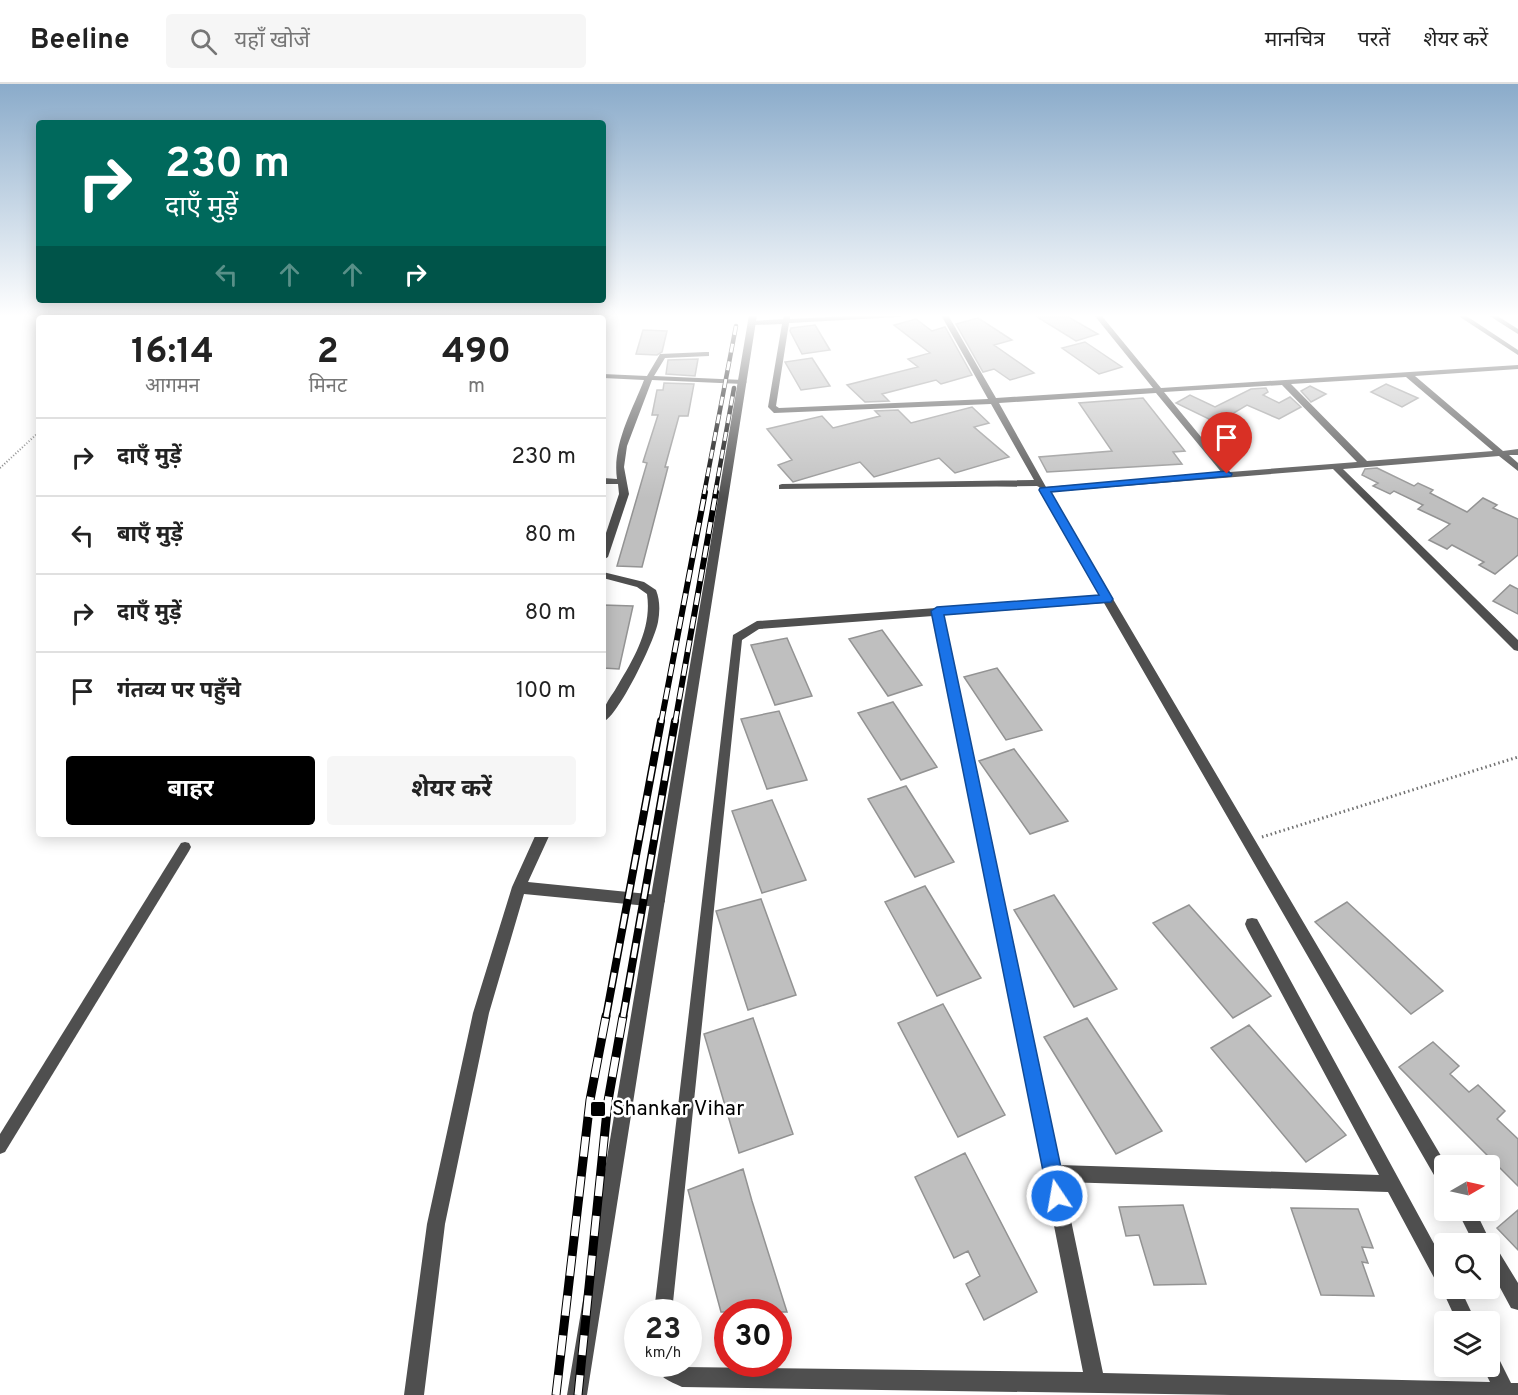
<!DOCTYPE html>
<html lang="hi">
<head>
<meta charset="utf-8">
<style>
	:root { --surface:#fff; --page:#f6f6f6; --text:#222; --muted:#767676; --line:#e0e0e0; --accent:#000 }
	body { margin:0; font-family:Overpass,"Noto Sans Devanagari",sans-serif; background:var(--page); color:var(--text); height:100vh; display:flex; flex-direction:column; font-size:22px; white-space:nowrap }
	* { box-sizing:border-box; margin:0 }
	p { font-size:20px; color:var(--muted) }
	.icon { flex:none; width:33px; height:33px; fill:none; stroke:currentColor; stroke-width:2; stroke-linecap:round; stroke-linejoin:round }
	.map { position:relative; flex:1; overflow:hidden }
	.sheet { position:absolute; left:36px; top:231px; width:570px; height:522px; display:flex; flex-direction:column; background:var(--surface); border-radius:6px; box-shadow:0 3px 15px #0003 }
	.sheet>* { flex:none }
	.banner { position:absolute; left:36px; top:36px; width:570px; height:183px; border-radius:6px; box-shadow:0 3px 15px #0003; background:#00695c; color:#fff; overflow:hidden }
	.needle { width:39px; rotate:81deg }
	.tools { position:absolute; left:1434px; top:1071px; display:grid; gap:12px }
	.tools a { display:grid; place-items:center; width:66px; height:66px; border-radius:6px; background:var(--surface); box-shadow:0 3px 15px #0003; font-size:30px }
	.speed { position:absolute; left:624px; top:1215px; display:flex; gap:12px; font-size:30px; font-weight:700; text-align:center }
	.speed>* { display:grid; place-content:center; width:78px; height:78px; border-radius:50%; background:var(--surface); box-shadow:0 3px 15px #0003; line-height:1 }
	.speed small { font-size:15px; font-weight:400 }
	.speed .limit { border:9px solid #d22; background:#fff; color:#111 }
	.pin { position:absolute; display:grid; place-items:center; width:51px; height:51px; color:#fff; margin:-62px -26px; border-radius:50% 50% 50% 0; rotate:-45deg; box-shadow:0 0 6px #0007 }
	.pin .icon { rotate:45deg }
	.me { position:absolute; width:66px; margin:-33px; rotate:348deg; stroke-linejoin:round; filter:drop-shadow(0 0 4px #0008) }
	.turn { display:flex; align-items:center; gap:21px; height:126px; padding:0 30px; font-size:27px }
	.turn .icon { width:78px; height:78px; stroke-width:2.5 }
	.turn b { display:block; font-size:42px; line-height:51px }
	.lanes { display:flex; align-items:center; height:57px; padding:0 30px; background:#0003; justify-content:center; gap:30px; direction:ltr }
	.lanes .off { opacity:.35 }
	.eta { display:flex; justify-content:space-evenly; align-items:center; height:102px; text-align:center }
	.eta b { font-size:36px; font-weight:700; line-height:42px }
	.primary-button { display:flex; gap:12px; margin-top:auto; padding:12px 30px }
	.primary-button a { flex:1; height:69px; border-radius:6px; background:var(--accent); color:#fff; font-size:24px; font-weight:700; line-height:69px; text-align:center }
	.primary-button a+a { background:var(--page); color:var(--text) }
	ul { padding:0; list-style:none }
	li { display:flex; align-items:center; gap:18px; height:78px; padding:0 30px; border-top:2px solid var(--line) }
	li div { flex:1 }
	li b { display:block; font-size:22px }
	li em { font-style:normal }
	header { display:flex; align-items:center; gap:36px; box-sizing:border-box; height:84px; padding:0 30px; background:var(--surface); border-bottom:2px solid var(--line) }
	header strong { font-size:28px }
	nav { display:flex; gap:33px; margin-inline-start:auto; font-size:21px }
	.search { width:420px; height:54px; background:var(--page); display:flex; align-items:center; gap:15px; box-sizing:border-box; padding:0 21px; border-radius:6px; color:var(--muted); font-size:22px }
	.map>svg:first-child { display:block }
	.building { fill:#bfbfbf; stroke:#939393; stroke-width:1.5 }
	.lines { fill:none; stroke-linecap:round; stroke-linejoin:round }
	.path-far1 { stroke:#717171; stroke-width:2; stroke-dasharray:1 2; stroke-linecap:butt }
	.path { stroke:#717171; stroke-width:3; stroke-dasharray:1.5 3; stroke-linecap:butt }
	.service { fill:#4f4f4f; fill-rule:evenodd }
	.minor { fill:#4f4f4f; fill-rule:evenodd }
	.tertiary { fill:#4f4f4f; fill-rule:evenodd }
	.rail-far3-casing { stroke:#000; stroke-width:4.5 }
	.rail-far2-casing { stroke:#000; stroke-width:6 }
	.rail-far1-casing { stroke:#000; stroke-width:8 }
	.rail-casing { stroke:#000; stroke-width:9 }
	.rail-far3 { stroke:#fff; stroke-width:3; stroke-dasharray:9; stroke-linecap:butt }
	.rail-far2 { stroke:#fff; stroke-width:4; stroke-dasharray:12; stroke-linecap:butt }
	.rail-far1 { stroke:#fff; stroke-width:5; stroke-dasharray:15; stroke-linecap:butt }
	.rail { stroke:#fff; stroke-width:7; stroke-dasharray:20; stroke-linecap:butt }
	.route { fill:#1a73e8; stroke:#114b97; stroke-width:1.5 }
	.poi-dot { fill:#000; stroke:#fff; stroke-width:2 }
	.labels { text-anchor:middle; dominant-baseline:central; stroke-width:5; stroke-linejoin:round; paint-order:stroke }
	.near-poi-label { font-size:21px; fill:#000; stroke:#fff; text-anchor:start }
</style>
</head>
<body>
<header>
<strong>Beeline</strong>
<div class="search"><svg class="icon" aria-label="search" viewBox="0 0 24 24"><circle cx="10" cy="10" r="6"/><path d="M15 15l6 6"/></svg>यहाँ खोजें</div>
<nav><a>मानचित्र</a><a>परतें</a><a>शेयर करें</a></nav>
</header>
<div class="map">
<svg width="1518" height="1311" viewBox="0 0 1518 1311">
	<rect width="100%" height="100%" fill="#fff"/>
	<path class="building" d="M1034 231H1065L1098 250 1076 257Z
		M978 234 1012 256 994 261 1034 289 1010 296 994 285 983 288 956 240Z
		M916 235 932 247 945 243 972 291 941 300 936 296 882 310 889 317 865 318 847 301 918 283 908 275 930 269 894 241Z
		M815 241 830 266 802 270 790 247 791 244Z
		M643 246 667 247 662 268 657 271 636 270Z
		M1085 258 1122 283 1099 290 1062 264Z
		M812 274 830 302 801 306 785 278Z
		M698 275 695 292 666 290 668 276Z
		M664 299 694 300 688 332H679L665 383H668L642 483 617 482 647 379 643 378 658 331H652L657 306H663Z
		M1386 300 1418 314 1402 323 1371 308Z
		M1310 302 1326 310 1311 318 1301 307Z
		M1266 304 1268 308 1263 311 1279 319 1290 313 1301 323 1279 335 1247 321 1217 339 1176 319 1190 311 1215 323 1251 305Z
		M1143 314 1185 367 1173 368 1182 380 1047 388 1039 373 1112 367 1079 319Z
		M972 323 989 339 974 343 1009 373 955 389 939 374 874 393 860 378 793 398 778 381 792 376 767 345 822 332 833 344 880 332 875 327 898 326 911 339Z
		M1377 384 1414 402 1418 399 1433 406 1430 409 1467 428 1483 414 1497 421 1493 424 1518 435V471L1495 490 1479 481 1484 478 1452 461 1447 465 1429 456 1450 440 1418 425 1423 421 1394 407 1390 410 1373 402 1378 399 1362 391 1365 385Z
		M1510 501 1518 505V530L1493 517Z
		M603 521 633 522 619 585 603 584Z
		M882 546 922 601 888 612 849 555Z
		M787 554 812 612 775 621 751 561Z
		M997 584 1010 602 1042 646 1006 656 964 593Z
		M893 618 937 683 901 696 858 629Z
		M779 627 807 696 767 705 741 635Z
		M1014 665 1068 737 1030 750 979 677Z
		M906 702 954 778 915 793 868 715Z
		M772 716 806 796 762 809 732 727Z
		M925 802 981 894 937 912 885 818Z
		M1054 811 1117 905 1074 923 1014 826Z
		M761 815 796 911 748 926 716 827Z
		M1347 818 1385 853 1443 907 1411 930 1315 838Z
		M1189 821 1271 912 1233 934 1153 839Z
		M943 920 1005 1031 958 1053 898 939Z
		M753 934 793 1050 739 1069 704 950Z
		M1087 934 1162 1047 1116 1070 1044 953Z
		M1249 941 1346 1051 1306 1078 1211 964Z
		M1433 958 1459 982 1450 990 1469 1008 1478 1001 1505 1027 1497 1035 1518 1055V1102L1399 983Z
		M965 1069 1037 1208 984 1236 966 1200 980 1192 968 1167 954 1174 915 1093Z
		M743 1085 752 1117 787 1228H721L688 1106Z
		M1183 1121 1206 1200 1154 1201 1139 1151 1126 1152 1119 1123Z
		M1291 1124 1358 1125 1373 1164 1362 1163 1368 1179 1362 1178 1374 1212 1321 1211Z
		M1518 1126V1166L1497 1144Z"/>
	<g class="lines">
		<path class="path-far1" d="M147 231 148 234
			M0 384 39 348"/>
		<path class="path" d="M1262 753 1518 673"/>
		<path class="service" d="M185 758 189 759 191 763 189 767 5 1068 0 1070V1050L181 759Z"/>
		<path class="minor" d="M261 231H269L266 234H257Z
			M536 231H543L541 234H533Z
			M784 231H790V235L865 231H904L900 233 789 239 776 322 779 324 988 315 941 231H948L996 314 1153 304 1094 231H1101L1161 304 1518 281V285L1415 292 1503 367 1518 365V371H1509L1518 379V387L1499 372 1343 385 1518 556V567L1514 566 1333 385 1050 408 1447 1082H1444V1100L1438 1098 1104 519 943 531 1059 1081 1379 1091 1247 845 1245 840 1247 835 1252 834 1257 835 1444 1178V1204H1460L1476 1238H1457L1441 1203 1438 1201 1388 1108 1063 1098 1103 1289 1490 1298 1482 1282H1490V1268L1497 1271 1511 1299H1518V1311H1231L682 1303C669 1297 658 1293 654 1280H676L682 1283 1083 1288 933 532 759 545 742 556 672 1228H654L733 551 757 537 1100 512 1039 406 1041 404 1037 402 779 405V401L782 400 1034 396 991 320 774 329 768 323 782 240 752 241 748 239 752 237 783 235ZM1406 293 1493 367 1367 377 1291 300ZM1282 301 1357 378 1230 388 1164 308ZM1156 309 1222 389 1046 403 999 319Z
			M1457 231H1465L1518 266V271Z
			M706 268H709V272L665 274 654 292 743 296 747 298 743 300 652 296 627 362 624 383 629 410 608 473 603 476V458L619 410 618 400H603V394L617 395C612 361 632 327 644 296L603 294V290L647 292 660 270Z
			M603 488 644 498 656 506C660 516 660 527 658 538 655 556 618 633 603 638 603 619 609 617 618 601 635 573 652 543 647 510L637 503 603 494Z
			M536 750H550L528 798 658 811 663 813 665 817 663 821 658 823 524 810 489 929 445 1140 424 1311H404L427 1140 473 929 512 803Z
			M1457 1126H1475L1492 1161 1496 1163 1518 1199V1226L1511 1224 1490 1185V1160H1474Z"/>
		<path class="tertiary" d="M749 231H757L587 1311H567Z
			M1488 231H1496L1518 245V250Z"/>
		<g class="rail-far3-casing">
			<path id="rail-far3" d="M704 410 736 242
				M715 410 734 304"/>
		</g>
		<g class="rail-far2-casing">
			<path id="rail-far2" d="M661 639 705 408
				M675 639 716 408"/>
		</g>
		<g class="rail-far1-casing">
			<path id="rail-far1" d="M606 933 661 637
				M623 933 675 637"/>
		</g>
		<g class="rail-casing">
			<path id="rail" d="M556 1311 590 1016 606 932
				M578 1311 608 1017 623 932"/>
		</g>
		<use href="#rail-far3" class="rail-far3"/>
		<use href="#rail-far2" class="rail-far2"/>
		<use href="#rail-far1" class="rail-far1"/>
		<use href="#rail" class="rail"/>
	</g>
	<linearGradient id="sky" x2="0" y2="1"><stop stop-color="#8aabca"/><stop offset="0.56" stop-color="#fff"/><stop offset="1" stop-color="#fff" stop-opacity="0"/></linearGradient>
	<rect width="1518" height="414" fill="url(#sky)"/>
	<path class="route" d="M1227 387 1232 390 1231 392 1051 408 1113 515 1111 518 944 531 1067 1112 1064 1119 1057 1122 1050 1119 1048 1112 931 527 937 523 1099 511 1039 406 1040 404Z"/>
	<rect class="poi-dot" x="590" y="1017" width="16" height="16" rx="3"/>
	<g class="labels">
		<g class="near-poi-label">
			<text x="612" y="1025">Shankar Vihar</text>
		</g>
	</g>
</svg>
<div class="tools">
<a><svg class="needle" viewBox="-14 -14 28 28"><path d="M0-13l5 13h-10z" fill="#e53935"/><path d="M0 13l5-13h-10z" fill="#767676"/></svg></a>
<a><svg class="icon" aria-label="search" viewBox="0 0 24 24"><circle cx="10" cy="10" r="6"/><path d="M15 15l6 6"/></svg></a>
<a><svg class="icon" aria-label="layers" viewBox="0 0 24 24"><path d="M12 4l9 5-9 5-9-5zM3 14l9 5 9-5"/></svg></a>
</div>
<div class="speed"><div>23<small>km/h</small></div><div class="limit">30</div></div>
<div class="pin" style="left:1227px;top:390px;background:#d93025"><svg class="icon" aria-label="arrive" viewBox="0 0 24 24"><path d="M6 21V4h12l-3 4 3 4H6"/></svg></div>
<svg class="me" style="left:1057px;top:1112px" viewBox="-20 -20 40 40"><circle r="17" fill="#1a73e8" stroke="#fff" stroke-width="3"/><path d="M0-11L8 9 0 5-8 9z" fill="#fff"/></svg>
<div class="banner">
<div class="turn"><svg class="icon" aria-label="right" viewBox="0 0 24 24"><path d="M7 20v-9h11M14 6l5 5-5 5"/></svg><div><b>230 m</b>दाएँ मुड़ें</div></div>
<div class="lanes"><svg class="icon off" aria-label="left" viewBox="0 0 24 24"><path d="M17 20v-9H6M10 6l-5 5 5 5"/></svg><svg class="icon off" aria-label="ahead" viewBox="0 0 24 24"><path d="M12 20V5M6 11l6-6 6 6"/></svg><svg class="icon off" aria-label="ahead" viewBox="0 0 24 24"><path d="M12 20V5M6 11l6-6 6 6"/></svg><svg class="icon" aria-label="right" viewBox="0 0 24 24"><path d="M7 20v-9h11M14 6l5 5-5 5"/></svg></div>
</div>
<section class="sheet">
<div class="eta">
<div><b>16:14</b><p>आगमन</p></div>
<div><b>2</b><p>मिनट</p></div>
<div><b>490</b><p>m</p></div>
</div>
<ul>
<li><svg class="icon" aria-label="right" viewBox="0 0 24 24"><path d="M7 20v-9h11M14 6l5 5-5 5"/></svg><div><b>दाएँ मुड़ें</b></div><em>230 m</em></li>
<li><svg class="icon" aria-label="left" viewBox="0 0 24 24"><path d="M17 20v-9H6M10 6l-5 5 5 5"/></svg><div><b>बाएँ मुड़ें</b></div><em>80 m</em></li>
<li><svg class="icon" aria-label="right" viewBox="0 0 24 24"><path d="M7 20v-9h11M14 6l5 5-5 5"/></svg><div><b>दाएँ मुड़ें</b></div><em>80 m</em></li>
<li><svg class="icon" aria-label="arrive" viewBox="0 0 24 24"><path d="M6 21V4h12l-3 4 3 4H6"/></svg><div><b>गंतव्य पर पहुँचे</b></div><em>100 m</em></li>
</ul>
<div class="primary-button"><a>बाहर</a><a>शेयर करें</a></div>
</section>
</div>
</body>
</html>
